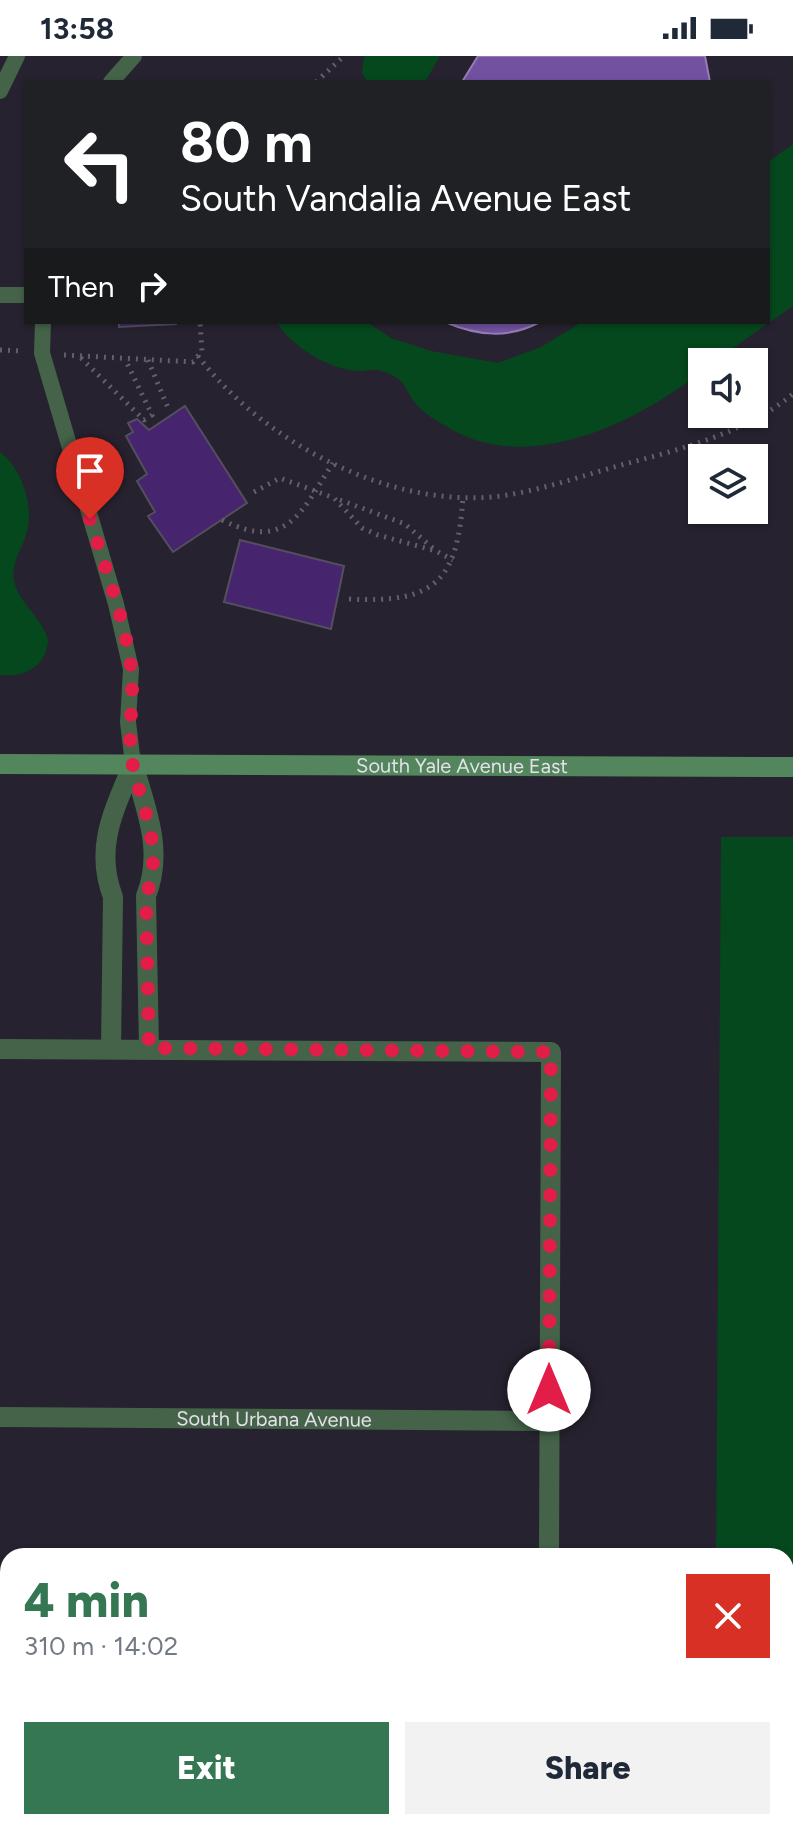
<!DOCTYPE html>
<html lang="en">
<head>
<meta charset="utf-8">
<style>
	:root { --surface:#fff; --page:#f2f2f3; --text:#1f2937; --muted:#747a83; --accent:#357752 }
	body { margin:0; font-family:Figtree,sans-serif; background:var(--page); color:var(--text); height:100vh; display:flex; flex-direction:column; font-size:30px; white-space:nowrap }
	* { box-sizing:border-box; margin:0 }
	p { font-size:26px; color:var(--muted) }
	.icon { flex:none; width:44px; height:44px; fill:none; stroke:currentColor; stroke-width:2; stroke-linecap:round; stroke-linejoin:round }
	.map { position:relative; flex:1; overflow:hidden }
	.sheet { position:absolute; left:0px; top:1492px; width:794px; height:282px; display:flex; flex-direction:column; background:var(--surface); border-radius:24px 24px 0 0; box-shadow:0 2px 6px #0004 }
	.sheet>* { flex:none }
	.hud { position:absolute; left:24px; top:24px; width:746px; height:244px; border-radius:0px; box-shadow:0 2px 6px #0004; background:#202124; color:#fff; overflow:hidden }
	.tools { position:absolute; left:688px; top:292px; display:grid; gap:16px }
	.tools a { display:grid; place-items:center; width:80px; height:80px; border-radius:0px; background:var(--surface); box-shadow:0 2px 6px #0004; font-size:40px }
	.pin { position:absolute; display:grid; place-items:center; width:68px; height:68px; color:#fff; margin:-82px -34px; border-radius:50% 50% 50% 0; rotate:-45deg; box-shadow:0 0 8px #0007 }
	.pin .icon { rotate:45deg }
	.me { position:absolute; width:88px; margin:-44px; rotate:0deg; stroke-linejoin:round; filter:drop-shadow(0 0 6px #0008) }
	.turn { display:flex; align-items:center; gap:28px; height:168px; padding:0 24px; font-size:36px }
	.turn .icon { width:104px; height:104px; stroke-width:2.5 }
	.turn b { display:block; font-size:56px; line-height:68px }
	.then { display:flex; align-items:center; height:76px; padding:0 24px; background:#0003; gap:16px; font-size:30px }
	.round { display:grid; place-items:center; flex:none; width:84px; height:84px; border-radius:0px; background:var(--page) }
	.headline { display:flex; align-items:center; justify-content:space-between; height:136px; padding:0 24px }
	h1 { font-size:48px; font-weight:800; line-height:60px; color:var(--accent) }
	.button { display:flex; gap:16px; margin-top:auto; padding:16px 24px }
	.button a { flex:1; height:92px; border-radius:0px; background:var(--accent); color:#fff; font-size:32px; font-weight:800; line-height:92px; text-align:center }
	.button a+a { background:var(--page); color:var(--text) }
	.status { display:flex; justify-content:space-between; align-items:center; height:56px; padding:0 40px; background:var(--surface); direction:ltr }
	.status svg { height:22px; fill:currentColor }
	.map>svg:first-child { display:block }
	.green { fill:#05481d }
	.water { fill:#7252a0; stroke:#947db6; stroke-width:2 }
	.building { fill:#46246e; stroke:#544f5e; stroke-width:2 }
	.lines { fill:none; stroke-linecap:round; stroke-linejoin:round }
	.path { stroke:#645f6b; stroke-width:5; stroke-dasharray:2 6; stroke-linecap:butt }
	.lane { stroke:#446349; stroke-width:16 }
	.street { stroke:#446349; stroke-width:20 }
	.secondary { stroke:#53865c; stroke-width:20 }
	.route { stroke:#e11d48; stroke-width:14; stroke-dasharray:0 25.2 }
	.labels { text-anchor:middle; dominant-baseline:central; stroke-width:8; stroke-linejoin:round; paint-order:stroke }
	.street-label { font-size:20px; fill:#e3e0e9; stroke:#27222f }
</style>
</head>
<body>
<div class="status"><b>13:58</b><svg viewBox="0 0 49 12"><path d="M0 12V9h3v3zM5 12V6h3v6zM10 12V3h3v9zM15 12V0h3v12zM26 1h20v11H26zM47 4h2v5h-2z"/></svg></div>
<div class="map">
<svg width="793" height="1773" viewBox="0 0 793 1773">
	<rect width="100%" height="100%" fill="#27222f"/>
	<path class="green" d="M364 0H440L425 26H367L362 16Z
		M793 88V250L713 306H702V315C638 366 529 420 449 372 439 366 427 360 419 351 402 334 411 325 382 315 373 312 367 315 358 315 330 314 290 290 277 266H367L391 282 431 295 498 307 541 291 582 266H768V106Z
		M0 396C23 413 36 455 25 482 20 496 11 509 14 524 18 547 42 561 48 584 47 610 24 622 0 619Z
		M721 781H793V1773H714V1766H786V1500H716Z"/>
	<path class="water" d="M478 0H705L710 26H462Z
		M445 266H540C508 283 478 280 445 266Z"/>
	<path class="building" d="M119 266H176V268L119 271Z
		M185 350 247 447 173 496 148 460 155 456 137 425 147 418 126 380 133 376 128 367 137 363 149 374Z
		M240 484 344 510 331 573 224 546Z"/>
	<g class="lines">
		<path class="path" d="M316 26 344 0
			M0 294 22 295
			M64 299 193 306 202 295 200 266
			M198 300C263 386 391 454 501 440 543 434 584 419 625 408 682 393 747 376 793 338
			M81 302 144 364 152 359 125 303
			M148 304 168 352
			M254 436 280 422 334 442 362 472 378 479 436 495 453 504
			M340 444 405 468 435 494
			M222 464C288 497 302 454 333 407
			M349 543C436 548 458 524 463 440"/>
		<path class="lane" d="M111 26 134 0
			M0 35 17 0
			M0 239H26
			M43 266 42 297 116 548 131 613 128 666 133 708"/>
		<g class="street">
			<path d="M133 708C146 753 164 795 146 840L149 992"/>
			<path d="M0 993 551 996 549 1500"/>
			<path d="M111 993 113 841C94 791 114 755 133 708"/>
			<path id="s1" d="M0 1361 549 1365"/>
			<path d="M0 1732H8"/>
			<path d="M177 1766V1773"/>
			<path d="M521 1766 525 1773"/>
		</g>
		<path class="secondary" id="s2" d="M0 708 793 711"/>
	</g>
	<g class="lines">
		<path class="route" d="M90 463C105 512 124 561 131 611 135 644 126 677 133 710 143 756 164 793 146 840L149 992 551 996 549 1334"/>
	</g>
	<g class="labels">
		<g class="street-label">
			<text stroke="none"><textPath href="#s2" startOffset="462">South Yale Avenue East</textPath></text>
			<text stroke="none"><textPath href="#s1" startOffset="274">South Urbana Avenue</textPath></text>
		</g>
	</g>
</svg>
<div class="tools">
<a><svg class="icon" aria-label="sound" viewBox="0 0 24 24"><path d="M4 9h4l5-4v14l-5-4H4zM17 9q2 3 0 6"/></svg></a>
<a><svg class="icon" aria-label="layers" viewBox="0 0 24 24"><path d="M12 4l9 5-9 5-9-5zM3 14l9 5 9-5"/></svg></a>
</div>
<div class="pin" style="left:90px;top:463px;background:#d93025"><svg class="icon" aria-label="arrive" viewBox="0 0 24 24"><path d="M6 21V4h12l-3 4 3 4H6"/></svg></div>
<svg class="me" style="left:549px;top:1334px" viewBox="-20 -20 40 40"><circle r="19" fill="#fff"/><path d="M0-13L10 11 0 6-10 11z" fill="#e11d48"/></svg>
<div class="hud">
<div class="turn"><svg class="icon" aria-label="left" viewBox="0 0 24 24"><path d="M17 20v-9H6M10 6l-5 5 5 5"/></svg><div><b>80 m</b>South Vandalia Avenue East</div></div>
<div class="then">Then<svg class="icon" aria-label="right" viewBox="0 0 24 24"><path d="M7 20v-9h11M14 6l5 5-5 5"/></svg></div>
</div>
<section class="sheet">
<div class="headline"><div><h1>4 min</h1><p>310 m · 14:02</p></div><a class="round" style="background:#d93025;color:#fff"><svg class="icon" aria-label="close" viewBox="0 0 24 24"><path d="M6 6l12 12M18 6L6 18"/></svg></a></div>
<div class="button"><a>Exit</a><a>Share</a></div>
</section>
</div>
</body>
</html>
